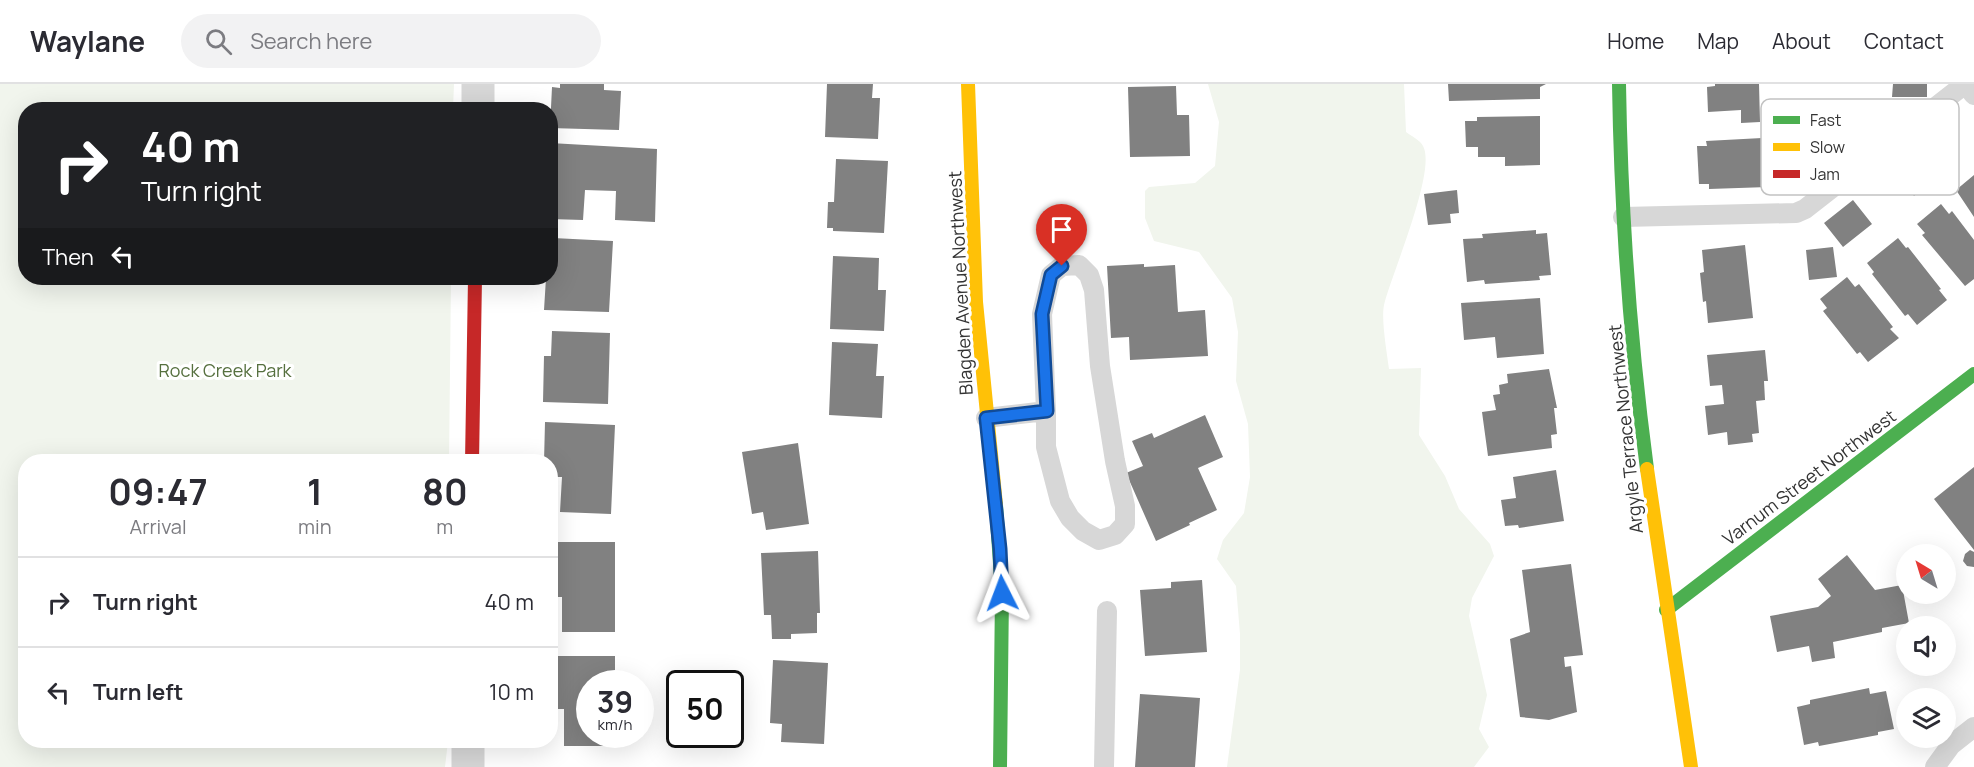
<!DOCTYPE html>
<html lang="en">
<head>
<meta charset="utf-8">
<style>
	:root { --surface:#fff; --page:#f2f2f3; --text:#2b2b33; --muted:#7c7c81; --line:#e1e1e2 }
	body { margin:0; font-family:Manrope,sans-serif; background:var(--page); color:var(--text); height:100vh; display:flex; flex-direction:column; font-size:22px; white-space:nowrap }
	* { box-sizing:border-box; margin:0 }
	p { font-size:20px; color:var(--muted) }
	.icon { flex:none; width:33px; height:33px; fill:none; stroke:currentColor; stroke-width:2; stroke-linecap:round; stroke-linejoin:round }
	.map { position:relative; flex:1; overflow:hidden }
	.side { position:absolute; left:18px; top:370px; width:540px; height:294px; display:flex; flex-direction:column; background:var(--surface); border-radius:24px; box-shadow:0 6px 24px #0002 }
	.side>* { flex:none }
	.hud { position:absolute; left:18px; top:18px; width:540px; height:183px; border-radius:24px; box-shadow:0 6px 24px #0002; background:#202124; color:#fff; overflow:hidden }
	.needle { width:39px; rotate:322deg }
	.buttons { position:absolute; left:1896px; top:460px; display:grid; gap:12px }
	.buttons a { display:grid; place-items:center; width:60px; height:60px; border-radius:50%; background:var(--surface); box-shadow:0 6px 24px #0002; font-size:30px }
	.speed { position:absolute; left:576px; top:586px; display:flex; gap:12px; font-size:30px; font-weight:700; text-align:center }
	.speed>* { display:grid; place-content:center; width:78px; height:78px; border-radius:50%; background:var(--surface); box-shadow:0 6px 24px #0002; line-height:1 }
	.speed small { font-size:15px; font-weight:400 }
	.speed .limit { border:3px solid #111; border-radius:9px; background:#fff; color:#111 }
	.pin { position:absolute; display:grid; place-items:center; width:51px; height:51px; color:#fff; margin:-62px -26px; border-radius:50% 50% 50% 0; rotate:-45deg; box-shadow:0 0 6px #0007 }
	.pin .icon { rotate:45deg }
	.me { position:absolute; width:66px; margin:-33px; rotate:357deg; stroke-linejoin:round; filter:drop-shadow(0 0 4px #0008) }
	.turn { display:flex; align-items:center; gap:21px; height:126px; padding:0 24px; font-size:27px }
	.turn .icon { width:78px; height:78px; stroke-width:2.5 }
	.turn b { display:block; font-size:42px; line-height:51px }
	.then { display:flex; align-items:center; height:57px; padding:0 24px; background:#0003; gap:12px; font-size:22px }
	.eta { display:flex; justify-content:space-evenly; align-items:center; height:102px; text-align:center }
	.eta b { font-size:36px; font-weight:700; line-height:42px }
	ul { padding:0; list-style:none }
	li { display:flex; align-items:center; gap:18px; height:90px; padding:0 24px; border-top:2px solid var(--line) }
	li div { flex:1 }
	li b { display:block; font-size:22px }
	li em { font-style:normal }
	header { display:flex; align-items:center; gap:36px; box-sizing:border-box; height:84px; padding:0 30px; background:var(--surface); border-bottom:2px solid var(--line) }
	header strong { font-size:28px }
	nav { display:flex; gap:33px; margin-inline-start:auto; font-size:21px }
	.search { width:420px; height:54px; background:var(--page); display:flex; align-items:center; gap:15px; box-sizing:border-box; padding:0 21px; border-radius:33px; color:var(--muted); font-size:22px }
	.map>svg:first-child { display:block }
	.green { fill:#f1f5ed }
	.building { fill:#818181 }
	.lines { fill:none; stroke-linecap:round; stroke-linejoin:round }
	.lane { stroke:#d7d7d7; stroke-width:20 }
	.street { stroke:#d7d7d7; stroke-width:33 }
	.fast { stroke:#4caf50; stroke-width:14 }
	.slow { stroke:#ffc107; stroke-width:14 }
	.jam { stroke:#c62828; stroke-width:14 }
	.route-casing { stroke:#114b97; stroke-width:15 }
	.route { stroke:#1a73e8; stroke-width:10 }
	.labels { text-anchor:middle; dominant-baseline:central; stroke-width:6; stroke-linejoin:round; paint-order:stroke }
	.street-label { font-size:18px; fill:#333; stroke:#fff }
	.park-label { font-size:18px; fill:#56703f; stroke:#fff }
	.key { fill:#fff; stroke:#c2c2c2; stroke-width:1.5 }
	.key-label { font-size:16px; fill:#333 }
</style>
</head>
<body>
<header>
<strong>Waylane</strong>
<div class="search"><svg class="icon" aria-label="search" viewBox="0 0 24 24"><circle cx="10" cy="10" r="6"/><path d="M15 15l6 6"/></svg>Search here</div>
<nav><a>Home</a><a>Map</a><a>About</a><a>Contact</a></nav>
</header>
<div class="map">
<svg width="1974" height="683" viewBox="0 0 1974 683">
	<rect width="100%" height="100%" fill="#fff"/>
	<path class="green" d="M0 0H454L453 25 26 26V194H451L449 378H26V657H448L445 683H0Z
		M1208 0H1404L1406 48C1411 52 1420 56 1423 62 1437 87 1391 191 1384 221 1381 236 1387 269 1389 285L1421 284 1419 351 1445 392 1459 425 1490 460 1494 472 1472 514 1469 532 1487 611 1479 645 1489 663 1474 683H1227L1240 586V550L1236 502 1217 475 1223 456 1244 429 1250 393 1248 340 1236 297 1238 248 1232 214 1199 168 1154 157 1145 134V107L1149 103 1195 99 1215 82 1219 38Z"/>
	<path class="building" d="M560 0H604V6L621 7 619 46 550 44 552 3 560 4Z
		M827 0H873L872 14H880L878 55 825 53Z
		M1448 0H1546L1540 3V15L1449 17Z
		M1715 0H1759L1760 38 1741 39V26L1708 28 1707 3 1715 2Z
		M1893 0H1927V13H1892Z
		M1176 2 1177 31H1189L1190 72 1130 73 1128 3Z
		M1540 32V81L1505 82V73H1478V63H1466L1465 37H1477V33Z
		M1762 54V61L1780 60 1782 94H1768V103L1709 105V100H1699L1697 62H1707L1706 57Z
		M550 59 657 65 655 138 615 136 616 107 585 106 583 136 550 135Z
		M1915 67 1937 94 1914 112 1892 85Z
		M836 75 888 77 884 149 833 147V144H827L828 118H834Z
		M1974 91V133L1956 106Z
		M1457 106 1459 129 1450 130 1451 139 1428 141 1424 110Z
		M1853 116 1872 140 1843 163 1824 139Z
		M1941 120 1949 130 1952 127 1974 156V195L1965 202 1922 151 1925 149 1917 140Z
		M1536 146V150L1547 149 1551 191 1539 192 1540 196 1485 200 1484 196 1467 198 1463 155 1483 154 1482 150Z
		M553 154 613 157 609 228 544 226 546 194H550Z
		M1898 154 1906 164 1908 163 1941 205 1939 206 1947 216 1917 241 1908 230 1905 232 1872 190 1874 188 1867 179Z
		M1745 161 1753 234 1708 239 1706 217 1703 218 1700 189 1704 188 1702 166Z
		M1833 163 1837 193 1809 196 1806 166Z
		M833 172 879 174 878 206H886L884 247 830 245Z
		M1144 180V183L1175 181 1178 228 1205 226 1208 272 1130 276 1129 253 1111 254 1107 182Z
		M1847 193 1855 203 1859 200 1893 243 1890 245 1899 254 1868 278 1860 268 1857 270 1823 227 1827 224 1820 215Z
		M1540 214 1544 270 1497 274 1495 253 1464 256 1461 219Z
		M552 247 610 249 608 320 543 318 544 272H551Z
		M832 258 878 260 876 292H884L882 334 829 331Z
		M1765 266 1768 297H1764L1765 316 1756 317 1759 349 1752 350 1753 358 1728 361 1727 348 1708 351 1705 322 1724 320 1722 301 1710 302 1707 271Z
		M1549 285 1557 324H1554L1557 350 1551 351 1552 364 1488 372 1482 328 1496 326 1493 311 1500 310 1499 301 1508 299 1507 290Z
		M1205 331 1223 373 1198 384 1217 426 1189 439 1190 441 1156 457 1126 389 1143 382 1132 357 1152 349 1154 354Z
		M545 338 615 341 611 430 560 428 562 393H550V378H544Z
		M798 359 809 440 766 446 763 428 752 430 742 368Z
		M1974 383V466L1934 415Z
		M1556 386 1564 437 1519 444 1518 441 1505 442 1501 416 1516 414 1513 393Z
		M550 458H615V548H562V513H550Z
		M1970 466 1974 468V483L1967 482 1963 477 1965 470Z
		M818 467 820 529H817V549L791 550V555H772L771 531H764L761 469Z
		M1847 471 1875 506 1902 501 1909 539 1882 544V548L1833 558 1835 574 1812 578 1809 562 1777 568 1770 532 1818 523 1831 512 1818 495Z
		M1571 480 1583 571 1564 573 1565 583 1571 582 1577 628 1549 636 1520 633 1510 555 1530 548 1522 486Z
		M1202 496 1207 568 1145 572 1140 506 1171 504V498Z
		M550 572H615V600H590V651H616V662H564V625H550Z
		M773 576 828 579 824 660 781 658 782 640 770 639Z
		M1869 604 1870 610 1886 607 1894 645 1878 648V651L1819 662 1818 658 1804 661 1797 623 1810 620V616Z
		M1140 610 1200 614 1195 683H1135Z"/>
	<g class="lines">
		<path class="lane" d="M1623 133 1796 129 1805 125 1965 0 1974 11
			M986 334 1046 327 1042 230 1051 191 1062 182 1079 181 1089 191 1094 206 1100 282 1115 377 1125 422V440L1115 451 1099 456 1083 447 1070 434 1060 417 1046 363V327
			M1104 683 1107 527
			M1935 683 1951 661 1974 643"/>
		<path class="street" d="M478 26V0
			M468 683V657"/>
		<path class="fast" d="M1619 0C1621 129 1630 257 1647 385
			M996 421 1002 509 1000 683
			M1666 526 1974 290"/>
		<path class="slow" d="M968 0 976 218 996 421
			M1647 385 1691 683"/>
		<path class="jam" d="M472 378 475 194"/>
	</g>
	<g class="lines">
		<g class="route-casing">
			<path id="route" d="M1002 509 1000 465 986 334 1047 327 1042 230 1051 191 1062 182"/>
		</g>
		<use href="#route" class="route"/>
	</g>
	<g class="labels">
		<g class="street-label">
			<text transform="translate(960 199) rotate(-93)">Blagden Avenue Northwest</text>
			<text transform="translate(1625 345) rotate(-96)">Argyle Terrace Northwest</text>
			<text transform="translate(1809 393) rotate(-37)">Varnum Street Northwest</text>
		</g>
		<g class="park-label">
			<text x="225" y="286">Rock Creek Park</text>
		</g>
	</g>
	<rect x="1761" y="15" width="198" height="96" rx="9" class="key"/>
	<rect x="1773" y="32" width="27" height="8" fill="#4caf50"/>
	<rect x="1773" y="59" width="27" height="8" fill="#ffc107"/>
	<rect x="1773" y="86" width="27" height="8" fill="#c62828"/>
	<g class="key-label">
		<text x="1810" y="42">Fast</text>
		<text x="1810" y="69">Slow</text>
		<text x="1810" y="96">Jam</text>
	</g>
</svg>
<div class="buttons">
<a><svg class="needle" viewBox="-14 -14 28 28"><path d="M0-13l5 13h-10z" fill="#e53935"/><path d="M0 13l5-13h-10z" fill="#7c7c81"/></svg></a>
<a><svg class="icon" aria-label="sound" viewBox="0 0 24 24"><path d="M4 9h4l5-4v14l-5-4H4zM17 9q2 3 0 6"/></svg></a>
<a><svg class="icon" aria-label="layers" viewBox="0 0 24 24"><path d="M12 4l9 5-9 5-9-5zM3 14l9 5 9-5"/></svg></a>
</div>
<div class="speed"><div>39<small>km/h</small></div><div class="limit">50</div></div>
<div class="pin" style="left:1062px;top:182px;background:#d93025"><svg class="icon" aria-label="arrive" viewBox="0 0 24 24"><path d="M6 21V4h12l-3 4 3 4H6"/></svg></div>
<svg class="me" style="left:1002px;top:509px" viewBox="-20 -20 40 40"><path d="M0-17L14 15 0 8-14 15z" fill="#1a73e8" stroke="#fff" stroke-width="4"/></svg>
<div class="hud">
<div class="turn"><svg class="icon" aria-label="right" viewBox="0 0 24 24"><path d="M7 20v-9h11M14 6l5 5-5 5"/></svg><div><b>40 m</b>Turn right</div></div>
<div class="then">Then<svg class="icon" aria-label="left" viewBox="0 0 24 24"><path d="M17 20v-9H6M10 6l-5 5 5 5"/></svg></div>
</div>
<section class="side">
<div class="eta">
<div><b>09:47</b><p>Arrival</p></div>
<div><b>1</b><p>min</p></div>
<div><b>80</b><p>m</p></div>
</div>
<ul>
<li><svg class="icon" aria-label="right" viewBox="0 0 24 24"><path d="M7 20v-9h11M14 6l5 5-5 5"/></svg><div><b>Turn right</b></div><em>40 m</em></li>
<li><svg class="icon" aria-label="left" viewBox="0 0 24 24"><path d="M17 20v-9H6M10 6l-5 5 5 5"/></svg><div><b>Turn left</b></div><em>10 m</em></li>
</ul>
</section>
</div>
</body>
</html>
